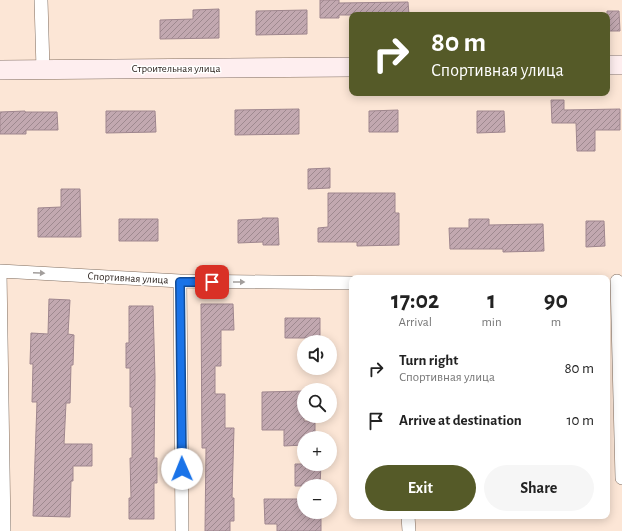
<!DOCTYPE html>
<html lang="en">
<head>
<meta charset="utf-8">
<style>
	:root { --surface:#fff; --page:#f6f6f6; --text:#222; --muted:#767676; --accent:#555a28 }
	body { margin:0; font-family:"Alegreya Sans",sans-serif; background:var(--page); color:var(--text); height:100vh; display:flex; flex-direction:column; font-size:15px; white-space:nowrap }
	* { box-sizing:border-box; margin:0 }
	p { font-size:13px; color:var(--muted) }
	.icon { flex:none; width:22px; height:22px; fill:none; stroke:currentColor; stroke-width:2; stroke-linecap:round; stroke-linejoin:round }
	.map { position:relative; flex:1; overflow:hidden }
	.panel { position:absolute; left:349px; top:275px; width:261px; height:244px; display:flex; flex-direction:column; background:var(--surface); border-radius:8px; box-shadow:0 2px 10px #0003 }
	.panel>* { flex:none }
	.top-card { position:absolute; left:349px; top:12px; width:261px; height:84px; border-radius:8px; box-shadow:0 2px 10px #0003; background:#555a28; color:#fff; overflow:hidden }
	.fabs { position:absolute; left:297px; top:335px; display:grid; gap:8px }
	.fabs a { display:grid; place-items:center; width:40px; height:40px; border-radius:50%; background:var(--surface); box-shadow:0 2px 10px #0003; font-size:20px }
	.pin { position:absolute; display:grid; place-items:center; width:34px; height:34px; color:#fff; margin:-17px; border-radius:8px; box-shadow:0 2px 6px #0006 }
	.me { position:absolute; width:44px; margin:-22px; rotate:359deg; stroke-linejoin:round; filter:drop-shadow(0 0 3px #0008) }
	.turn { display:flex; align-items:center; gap:14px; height:84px; padding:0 16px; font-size:18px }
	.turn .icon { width:52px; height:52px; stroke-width:2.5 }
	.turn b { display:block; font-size:28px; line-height:34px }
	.eta { display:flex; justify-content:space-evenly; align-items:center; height:68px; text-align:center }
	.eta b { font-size:24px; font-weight:700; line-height:28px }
	.primary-button { display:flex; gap:8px; margin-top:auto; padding:8px 16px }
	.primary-button a { flex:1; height:46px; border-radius:24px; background:var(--accent); color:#fff; font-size:16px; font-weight:700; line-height:46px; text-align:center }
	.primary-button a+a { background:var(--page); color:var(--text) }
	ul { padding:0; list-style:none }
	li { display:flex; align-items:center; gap:12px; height:52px; padding:0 16px }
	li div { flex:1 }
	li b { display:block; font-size:15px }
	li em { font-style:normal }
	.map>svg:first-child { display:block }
	.building { fill:url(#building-hatch); stroke:#9f868e }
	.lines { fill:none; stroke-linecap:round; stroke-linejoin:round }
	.street-casing { stroke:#816e60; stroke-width:14 }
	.secondary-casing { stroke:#816e60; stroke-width:20 }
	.street { stroke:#fff; stroke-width:13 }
	.secondary { stroke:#feeeef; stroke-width:19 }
	.oneway { fill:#a29e9c }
	.route-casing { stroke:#114b97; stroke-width:10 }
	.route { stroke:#1a73e8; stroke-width:7 }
	.labels { text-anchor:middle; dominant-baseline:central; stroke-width:3; stroke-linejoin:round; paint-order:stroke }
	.street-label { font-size:11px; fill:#302722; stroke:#fff }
</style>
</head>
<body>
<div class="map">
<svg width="622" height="531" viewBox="0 0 622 531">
	<defs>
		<pattern id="building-hatch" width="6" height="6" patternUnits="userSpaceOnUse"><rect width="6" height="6" fill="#c2a8b0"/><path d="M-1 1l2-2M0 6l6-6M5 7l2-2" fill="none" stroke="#9e898f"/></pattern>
	</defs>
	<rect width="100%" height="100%" fill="#fce6d6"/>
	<path class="building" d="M320 0H339V3L408 2 409 15H339V18H320Z
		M219 9V38L160 39V20L193 19V10Z
		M307 10V34L256 35V11Z
		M607 11H619L620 31H607Z
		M551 100H564V110L620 109V130H595V151H577L576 123H552Z
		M299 109V134L235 135V110Z
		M398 110V132H369V111Z
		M25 111V112H57L58 130H26V134H0V112Z
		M106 111H155L156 132 106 133Z
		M477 111H504L505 132 477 133Z
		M330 168V188L308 189V169Z
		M61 189H80L81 237H38V208L61 207Z
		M328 193H395V213H399V245L357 246V242H318V228L328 227Z
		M262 218H278L279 245H263V242L238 243V220L262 219Z
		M119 219H158V241H119Z
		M469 219H489V225L543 224 544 251 503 252V249H450L449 228H469Z
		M586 221H604L605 246 586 247Z
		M49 299 70 300 68 334 74 335 73 365H71L70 403H66L64 444H92V466H73V481H71L70 517 33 516 37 402H32L33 364H30L31 333 48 334Z
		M201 304H233L234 330H221V366H215V394H225V428H234L232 498H234V521H230V531H205L206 448H202Z
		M129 306H153L155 377 154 458H157V483H154V519H129V498H131L130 458H132V407H130V368H126V343H129Z
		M285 318H320V338H285Z
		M304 391V421H315V438H304V445L284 446V430H262V392Z
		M295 464H321L320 486H295Z
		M264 499H304V512H321V531H277V524H265Z"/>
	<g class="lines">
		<g class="street-casing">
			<path id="street" d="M41 0 43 69
				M0 271 180 281 352 283
				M0 271 4 531
				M180 281 182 531
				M617 281 622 478
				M408 516 409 531"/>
		</g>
		<g class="secondary-casing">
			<path id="secondary" d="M607 65H622
				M0 70 352 67"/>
		</g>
		<use href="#street" class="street"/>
		<use href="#secondary" class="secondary"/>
	</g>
	<defs><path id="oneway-solid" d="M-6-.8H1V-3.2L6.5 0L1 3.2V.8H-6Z"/></defs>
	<g class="oneway">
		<use href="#oneway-solid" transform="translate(39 273) rotate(3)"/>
		<use href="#oneway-solid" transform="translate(239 282)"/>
	</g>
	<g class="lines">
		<g class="route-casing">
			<path id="route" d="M182 469 180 282H212"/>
		</g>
		<use href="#route" class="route"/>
	</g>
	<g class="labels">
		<g class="street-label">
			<text x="176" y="68">Строительная улица</text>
			<text transform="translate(128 278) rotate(3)">Спортивная улица</text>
		</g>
	</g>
</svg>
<div class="fabs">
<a><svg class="icon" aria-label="sound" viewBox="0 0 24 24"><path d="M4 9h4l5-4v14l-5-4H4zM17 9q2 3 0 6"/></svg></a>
<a><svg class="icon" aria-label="search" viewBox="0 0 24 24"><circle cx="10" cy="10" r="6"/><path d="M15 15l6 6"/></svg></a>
<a>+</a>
<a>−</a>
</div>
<div class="pin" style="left:212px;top:282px;background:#d93025"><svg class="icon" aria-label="arrive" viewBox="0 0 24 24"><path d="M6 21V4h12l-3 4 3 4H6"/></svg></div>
<svg class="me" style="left:182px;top:469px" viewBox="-20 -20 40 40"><circle r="19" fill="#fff"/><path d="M0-13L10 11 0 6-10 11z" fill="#1a73e8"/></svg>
<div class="top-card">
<div class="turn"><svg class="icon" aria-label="right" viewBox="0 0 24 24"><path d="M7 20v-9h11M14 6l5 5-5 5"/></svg><div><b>80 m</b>Спортивная улица</div></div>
</div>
<section class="panel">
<div class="eta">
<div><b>17:02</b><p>Arrival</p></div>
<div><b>1</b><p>min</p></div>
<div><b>90</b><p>m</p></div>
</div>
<ul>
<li><svg class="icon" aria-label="right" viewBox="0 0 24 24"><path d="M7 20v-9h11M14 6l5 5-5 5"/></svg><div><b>Turn right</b><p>Спортивная улица</p></div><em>80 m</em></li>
<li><svg class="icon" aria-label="arrive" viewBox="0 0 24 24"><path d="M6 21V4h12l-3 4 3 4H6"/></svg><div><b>Arrive at destination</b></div><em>10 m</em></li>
</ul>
<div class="primary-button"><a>Exit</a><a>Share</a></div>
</section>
</div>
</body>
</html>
